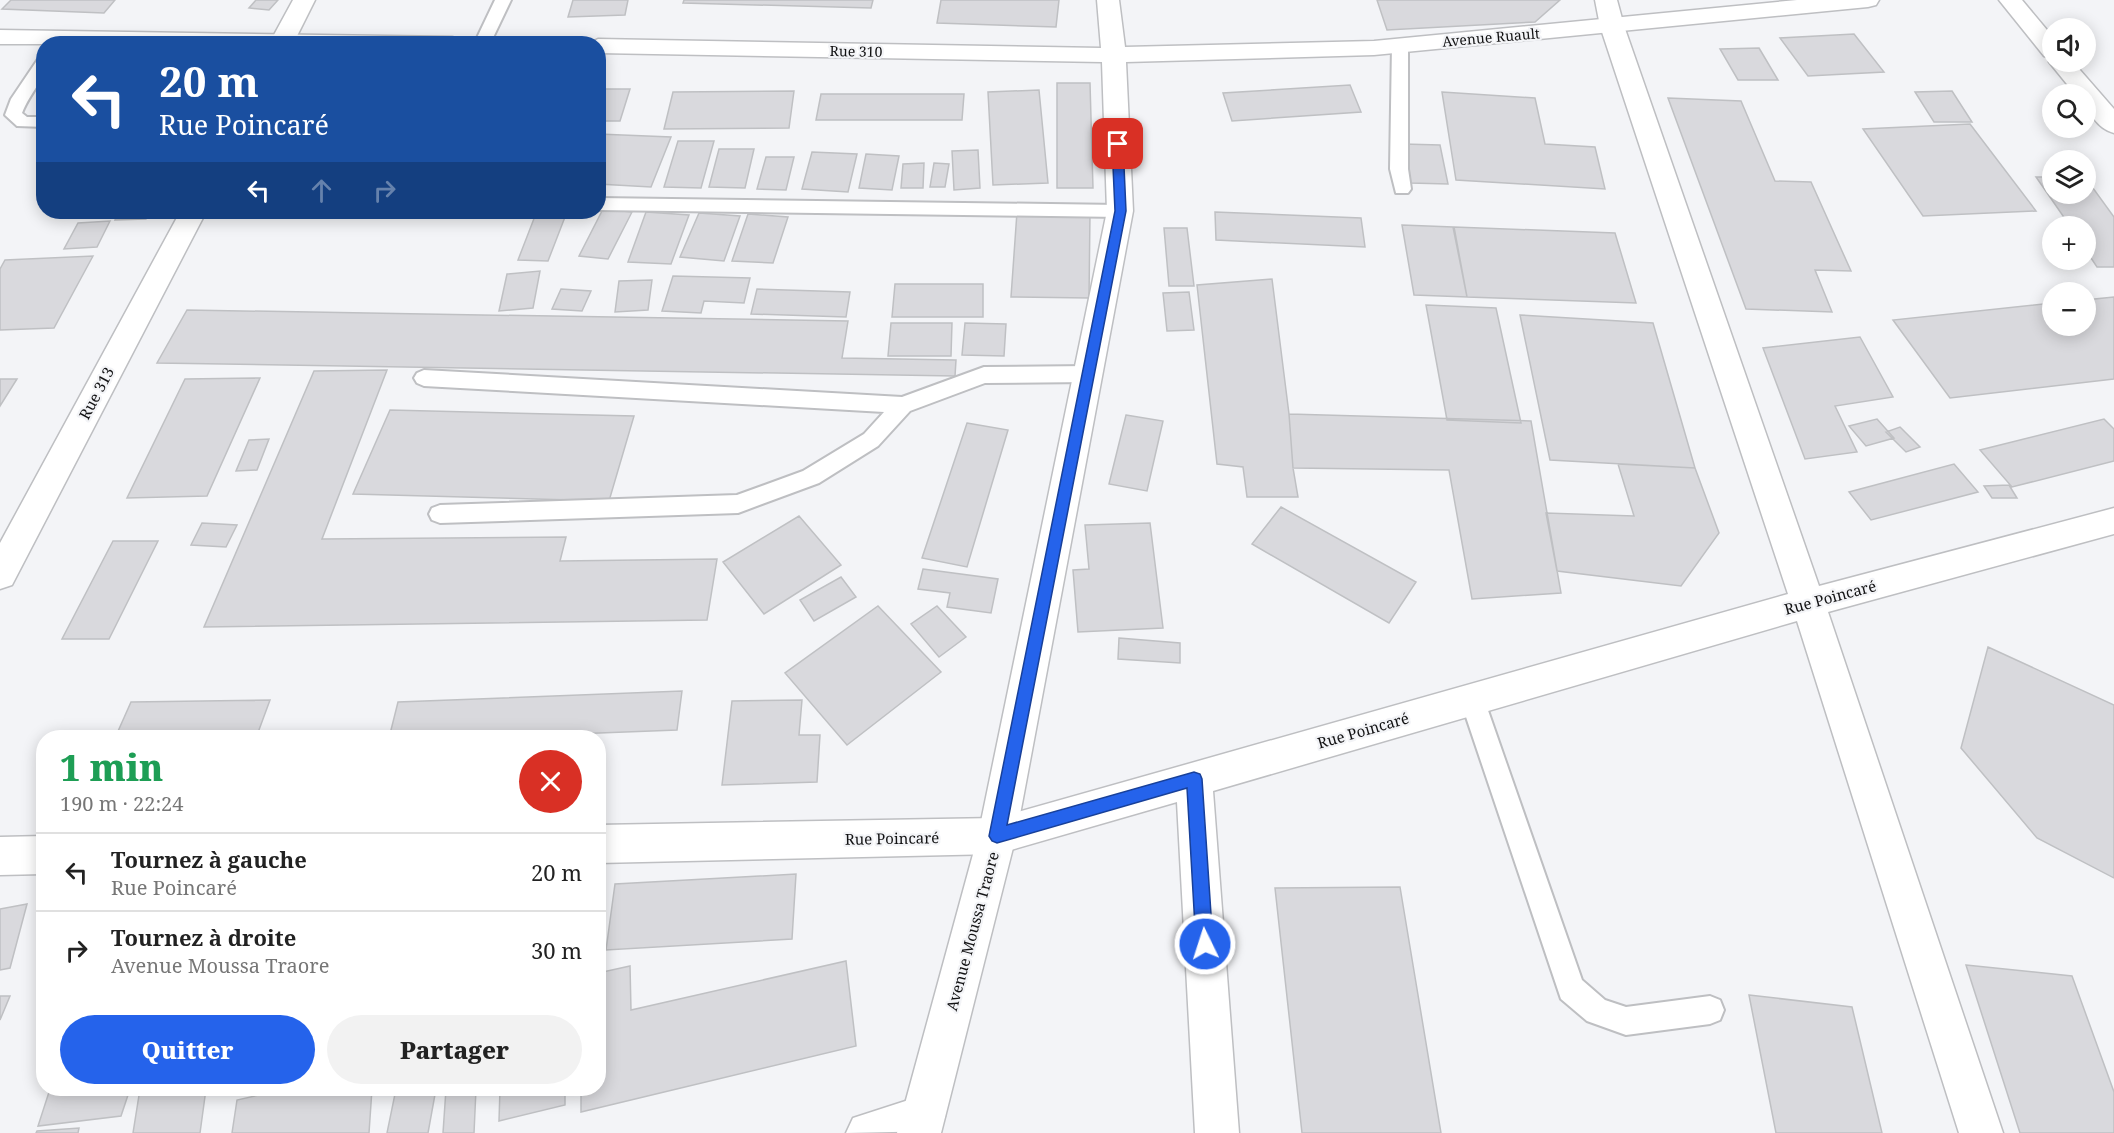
<!DOCTYPE html>
<html lang="fr">
<head>
<meta charset="utf-8">
<style>
	:root { --surface:#fff; --page:#f2f2f2; --text:#222; --muted:#767676; --line:#e0e0e0; --accent:#2563eb }
	body { margin:0; font-family:"Noto Serif",serif; background:var(--page); color:var(--text); height:100vh; display:flex; flex-direction:column; font-size:22px; white-space:nowrap }
	* { box-sizing:border-box; margin:0 }
	p { font-size:20px; color:var(--muted) }
	.icon { flex:none; width:33px; height:33px; fill:none; stroke:currentColor; stroke-width:2; stroke-linecap:round; stroke-linejoin:round }
	.map { position:relative; flex:1; overflow:hidden }
	.side { position:absolute; left:36px; top:730px; width:570px; height:366px; display:flex; flex-direction:column; background:var(--surface); border-radius:24px; box-shadow:0 3px 15px #0003 }
	.side>* { flex:none }
	.guide { position:absolute; left:36px; top:36px; width:570px; height:183px; border-radius:24px; box-shadow:0 3px 15px #0003; background:#1a4fa0; color:#fff; overflow:hidden }
	.controls { position:absolute; left:2042px; top:18px; display:grid; gap:12px }
	.controls a { display:grid; place-items:center; width:54px; height:54px; border-radius:50%; background:var(--surface); box-shadow:0 3px 15px #0003; font-size:30px }
	.pin { position:absolute; display:grid; place-items:center; width:51px; height:51px; color:#fff; margin:-26px; border-radius:12px; box-shadow:0 3px 9px #0006 }
	.me { position:absolute; width:66px; margin:-33px; rotate:356deg; stroke-linejoin:round; filter:drop-shadow(0 0 4px #0008) }
	.turn { display:flex; align-items:center; gap:21px; height:126px; padding:0 24px; font-size:27px }
	.turn .icon { width:78px; height:78px; stroke-width:2.5 }
	.turn b { display:block; font-size:42px; line-height:51px }
	.lanes { display:flex; align-items:center; height:57px; padding:0 24px; background:#0003; justify-content:center; gap:30px; direction:ltr }
	.lanes .off { opacity:.35 }
	.round { display:grid; place-items:center; flex:none; width:63px; height:63px; border-radius:32px; background:var(--page) }
	.headline { display:flex; align-items:center; justify-content:space-between; height:102px; padding:0 24px }
	h1 { font-size:36px; font-weight:800; line-height:45px; color:#1e9e55 }
	.button { display:flex; gap:12px; margin-top:auto; padding:12px 24px }
	.button a { flex:1; height:69px; border-radius:36px; background:var(--accent); color:#fff; font-size:24px; font-weight:800; line-height:69px; text-align:center }
	.button a+a { background:var(--page); color:var(--text) }
	ul { padding:0; list-style:none }
	li { display:flex; align-items:center; gap:18px; height:78px; padding:0 24px; border-top:2px solid var(--line) }
	li div { flex:1 }
	li b { display:block; font-size:22px }
	li em { font-style:normal }
	.map>svg:first-child { display:block }
	.building { fill:#d9d9dd; stroke:#bfc0c3; stroke-width:1.5 }
	.lines { fill:none; stroke-linecap:round; stroke-linejoin:round }
	.lane-casing { stroke:#bebfc2; stroke-width:4 }
	.street-casing { stroke:#bebfc2; stroke-width:3 }
	.secondary-casing { stroke:#bebfc2; stroke-width:3 }
	.lane { fill:#fff; fill-rule:evenodd }
	.street { fill:#fff; fill-rule:evenodd }
	.secondary { fill:#fff; fill-rule:evenodd }
	.route { fill:#2563eb; stroke:#184099; stroke-width:1.5 }
	.labels { text-anchor:middle; dominant-baseline:central; stroke-width:4.5; stroke-linejoin:round; paint-order:stroke }
	.far-street-label { font-size:14px; fill:#121213; stroke:#f3f4f7 }
	.street-label { font-size:15px; fill:#121213; stroke:#f3f4f7 }
</style>
</head>
<body>
<div class="map">
<svg width="2114" height="1133" viewBox="0 0 2114 1133">
	<rect width="100%" height="100%" fill="#f3f4f7"/>
	<path class="building" d="M11 0H115L104 13 2 9Z
		M256 0H278L269 10 249 8Z
		M573 0H628L625 15 568 17Z
		M684 0H873L871 8 683 3Z
		M941 0H1059L1056 27 937 23Z
		M1377 0H1560L1535 22 1387 30Z
		M1854 34 1884 72 1808 76 1780 38Z
		M1759 48 1778 80H1738L1720 49Z
		M1057 83H1090L1093 188H1057Z
		M1350 85 1361 112 1232 121 1223 93Z
		M598 89H630L620 121H598Z
		M1039 90 1048 183 993 185 988 92Z
		M794 91 789 128 664 129 673 92Z
		M1952 91 1972 122H1934L1915 92Z
		M1442 92 1535 98 1545 144 1595 147 1605 189 1456 180Z
		M821 94H964L962 120H816Z
		M1668 98 1741 101 1775 181 1811 182 1851 271 1815 270 1832 312 1746 309Z
		M1970 124 2036 211 1923 216 1863 129Z
		M598 134 671 137 651 187 598 184Z
		M678 141H714L701 188 664 187Z
		M1403 144 1440 145 1448 184 1410 183Z
		M719 149H754L745 188 709 187Z
		M978 150 980 188 954 190 952 151Z
		M812 152 857 154 848 192 802 189Z
		M866 154 899 156 892 190 859 188Z
		M766 157H794L786 190 757 189Z
		M924 163 923 188H901L903 164Z
		M934 163 949 164 945 187H930Z
		M2036 177H2052V194H2085V177L2114 217V267H2097L2085 249V226H2070Z
		M603 209 632 212 608 259 579 256Z
		M119 212H150L146 219 115 220Z
		M646 212 689 215 671 264 628 262Z
		M1017 212 1090 213 1089 298 1011 297Z
		M1215 212 1361 218 1365 247 1216 240Z
		M699 213 740 216 724 261 680 257Z
		M748 214 788 217 773 263 732 261Z
		M535 216 565 217 548 261 518 260Z
		M110 221 97 247 64 249 78 223Z
		M1402 225 1453 227 1467 297 1414 295Z
		M1454 227 1615 233 1636 303 1467 297Z
		M1164 228H1187L1194 286H1169Z
		M93 256 54 328 0 330V269L5 260Z
		M540 271 533 308 499 311 507 274Z
		M673 276 750 278 744 303 704 301 701 313 662 311Z
		M1272 279 1289 414 1293 468 1298 497H1247L1243 467 1217 464 1197 285Z
		M652 280 648 310 615 312 619 281Z
		M895 284H983V317H892Z
		M561 289 591 291 582 311 552 309Z
		M757 289 850 292 846 317 751 314Z
		M1189 292 1194 330 1167 331 1163 293Z
		M2114 297V379L1950 398 1893 320 2052 303V326H2085V300Z
		M1426 305 1496 308 1521 423 1447 420Z
		M187 310 848 321 842 358 956 360 955 376 157 363Z
		M1520 315 1653 323 1695 468 1550 460Z
		M891 323H952L951 356H888Z
		M965 323 1006 324 1004 356 962 355Z
		M1860 337 1893 397 1835 406 1857 452 1805 459 1763 348Z
		M387 370 322 539 566 537 560 561 717 559 707 620 204 627 314 371Z
		M260 378 207 496 127 498 185 379Z
		M0 379H17L0 406Z
		M390 410 634 416 609 501 353 494Z
		M1289 414 1531 421 1561 593 1472 599 1449 470 1293 468Z
		M1126 415 1163 421 1147 491 1109 484Z
		M1877 419 1894 438 1866 446 1849 426Z
		M2104 419 2114 429V461L2012 487 1980 450Z
		M967 423 1008 430 967 567 922 558Z
		M1900 427 1920 447 1906 452 1886 432Z
		M269 439 257 470 236 471 249 440Z
		M1618 464 1695 468 1719 533 1681 586 1557 571 1546 513 1634 516Z
		M1954 464 1978 492 1871 520 1849 492Z
		M2009 485 2017 498H1992L1984 486Z
		M1281 507 1416 582 1389 623 1252 544Z
		M799 516 841 565 764 614 723 562Z
		M202 523 237 525 226 547 191 545Z
		M1150 523 1163 628 1078 632 1073 570 1089 569 1085 525Z
		M113 541H158L109 639H62Z
		M923 569 998 579 991 613 947 607 950 593 918 589Z
		M841 577 856 597 814 621 800 600Z
		M878 606 941 672 847 745 785 673Z
		M937 606 966 637 939 657 911 624Z
		M1119 638 1180 643V663L1118 659Z
		M1988 647 2114 705V878L2037 838 1961 748Z
		M682 691 677 730 466 738H389L398 702Z
		M270 700 256 738H115L131 702Z
		M802 700 799 735H820L817 782 722 785 732 701Z
		M796 874 792 939 606 950 615 884Z
		M1400 887 1441 1133H1302L1275 888Z
		M27 904 10 968 0 970V909Z
		M846 961 856 1046 581 1112V1089H598V973L630 966 631 1010Z
		M1966 965 2072 976 2114 1092V1133H2020Z
		M1749 995 1852 1007 1882 1133H1776Z
		M0 996H10L0 1020Z
		M50 1089H130L121 1116 38 1126Z
		M140 1089H206L200 1133H133Z
		M285 1089H372L369 1133H232L237 1100Z
		M396 1089H436L428 1133H387Z
		M446 1089H476L474 1133H443Z
		M500 1089H565V1105L499 1121Z
		M79 1128 78 1133H36L37 1131Z"/>
	<g class="lines">
		<g class="lane-casing">
			<path id="lane" d="M495 0H511L490 44H474Z
				M1400 40 1408 45V169L1411 189 1408 193H1396L1390 169 1392 45Z
				M44 58C44 85 31 90 22 113L27 117H44V127L17 126 5 115 11 99 38 59Z
				M598 198 1120 205 1126 207 1129 211 1126 215 1120 217 598 210Z
				M1090 366 1097 369 1100 374 1097 379 1090 382 985 383 910 411 878 446 819 483 738 513 440 523 432 520 429 514 432 508 440 505 737 495 803 471 864 434 884 412 424 386 417 383 414 378 417 373 424 370 902 397 984 367Z
				M1472 688 1481 691 1484 699 1582 980 1605 1000 1626 1007 1710 996 1720 1000 1724 1010 1720 1020 1710 1024 1626 1035 1587 1021 1561 999 1460 699 1463 691Z"/>
		</g>
		<g class="street-casing">
			<path id="street" d="M293 0H315L293 44H269Z
				M1595 0H1617L1624 26 1819 586 2114 508V534L1828 612 2003 1133H1959L1797 621 1213 791 1239 1133H1195L1177 802 997 854 598 863V825L997 818 1788 594 1600 26Z
				M1999 0H2022L2052 36V62H2073L2114 109V133C2098 129 2085 110 2085 94H2075L2049 62 2052 58 2044 56Z
				M180 212H206L12 585 0 589V543Z
				M44 836V874L0 875V837Z
				M924 1095 939 1101 945 1116 939 1131 846 1133 853 1118Z"/>
		</g>
		<g class="secondary-casing">
			<path id="secondary" d="M1097 0H1119L1125 47 1374 41 1797 0H1879L1876 5 1868 7 1374 55 1126 62 1133 211 1016 836 941 1133H897L978 836 1107 211 1102 62 598 53V44H588L598 39 1101 48Z
				M0 30 452 37 460 39 463 44H0Z"/>
		</g>
		<use href="#lane" class="lane"/>
		<use href="#street" class="street"/>
		<use href="#secondary" class="secondary"/>
	</g>
	<path class="route" d="M1118 141 1123 144 1126 211 1007 825 1194 772 1200 774 1202 779 1213 944 1210 950 1205 952 1199 950 1196 944 1187 788 997 843 992 841 989 836 1115 211 1112 144Z"/>
	<g class="labels">
		<g class="far-street-label">
			<text transform="translate(1491 37) rotate(-5)">Avenue Ruault</text>
			<text transform="translate(856 51) rotate(1)">Rue 310</text>
		</g>
		<g class="street-label">
			<text transform="translate(96 393) rotate(-62)">Rue 313</text>
			<text transform="translate(1830 597) rotate(-15)">Rue Poincaré</text>
			<text transform="translate(1363 730) rotate(-16)">Rue Poincaré</text>
			<text transform="translate(892 838) rotate(-1)">Rue Poincaré</text>
			<text transform="translate(972 931) rotate(-75)">Avenue Moussa Traore</text>
		</g>
	</g>
</svg>
<div class="controls">
<a><svg class="icon" aria-label="sound" viewBox="0 0 24 24"><path d="M4 9h4l5-4v14l-5-4H4zM17 9q2 3 0 6"/></svg></a>
<a><svg class="icon" aria-label="search" viewBox="0 0 24 24"><circle cx="10" cy="10" r="6"/><path d="M15 15l6 6"/></svg></a>
<a><svg class="icon" aria-label="layers" viewBox="0 0 24 24"><path d="M12 4l9 5-9 5-9-5zM3 14l9 5 9-5"/></svg></a>
<a>+</a>
<a>−</a>
</div>
<div class="pin" style="left:1118px;top:144px;background:#d93025"><svg class="icon" aria-label="arrive" viewBox="0 0 24 24"><path d="M6 21V4h12l-3 4 3 4H6"/></svg></div>
<svg class="me" style="left:1205px;top:944px" viewBox="-20 -20 40 40"><circle r="17" fill="#2563eb" stroke="#fff" stroke-width="3"/><path d="M0-11L8 9 0 5-8 9z" fill="#fff"/></svg>
<div class="guide">
<div class="turn"><svg class="icon" aria-label="left" viewBox="0 0 24 24"><path d="M17 20v-9H6M10 6l-5 5 5 5"/></svg><div><b>20 m</b>Rue Poincaré</div></div>
<div class="lanes"><svg class="icon" aria-label="left" viewBox="0 0 24 24"><path d="M17 20v-9H6M10 6l-5 5 5 5"/></svg><svg class="icon off" aria-label="ahead" viewBox="0 0 24 24"><path d="M12 20V5M6 11l6-6 6 6"/></svg><svg class="icon off" aria-label="right" viewBox="0 0 24 24"><path d="M7 20v-9h11M14 6l5 5-5 5"/></svg></div>
</div>
<section class="side">
<div class="headline"><div><h1>1 min</h1><p>190 m · 22:24</p></div><a class="round" style="background:#d93025;color:#fff"><svg class="icon" aria-label="close" viewBox="0 0 24 24"><path d="M6 6l12 12M18 6L6 18"/></svg></a></div>
<ul>
<li><svg class="icon" aria-label="left" viewBox="0 0 24 24"><path d="M17 20v-9H6M10 6l-5 5 5 5"/></svg><div><b>Tournez à gauche</b><p>Rue Poincaré</p></div><em>20 m</em></li>
<li><svg class="icon" aria-label="right" viewBox="0 0 24 24"><path d="M7 20v-9h11M14 6l5 5-5 5"/></svg><div><b>Tournez à droite</b><p>Avenue Moussa Traore</p></div><em>30 m</em></li>
</ul>
<div class="button"><a>Quitter</a><a>Partager</a></div>
</section>
</div>
</body>
</html>
